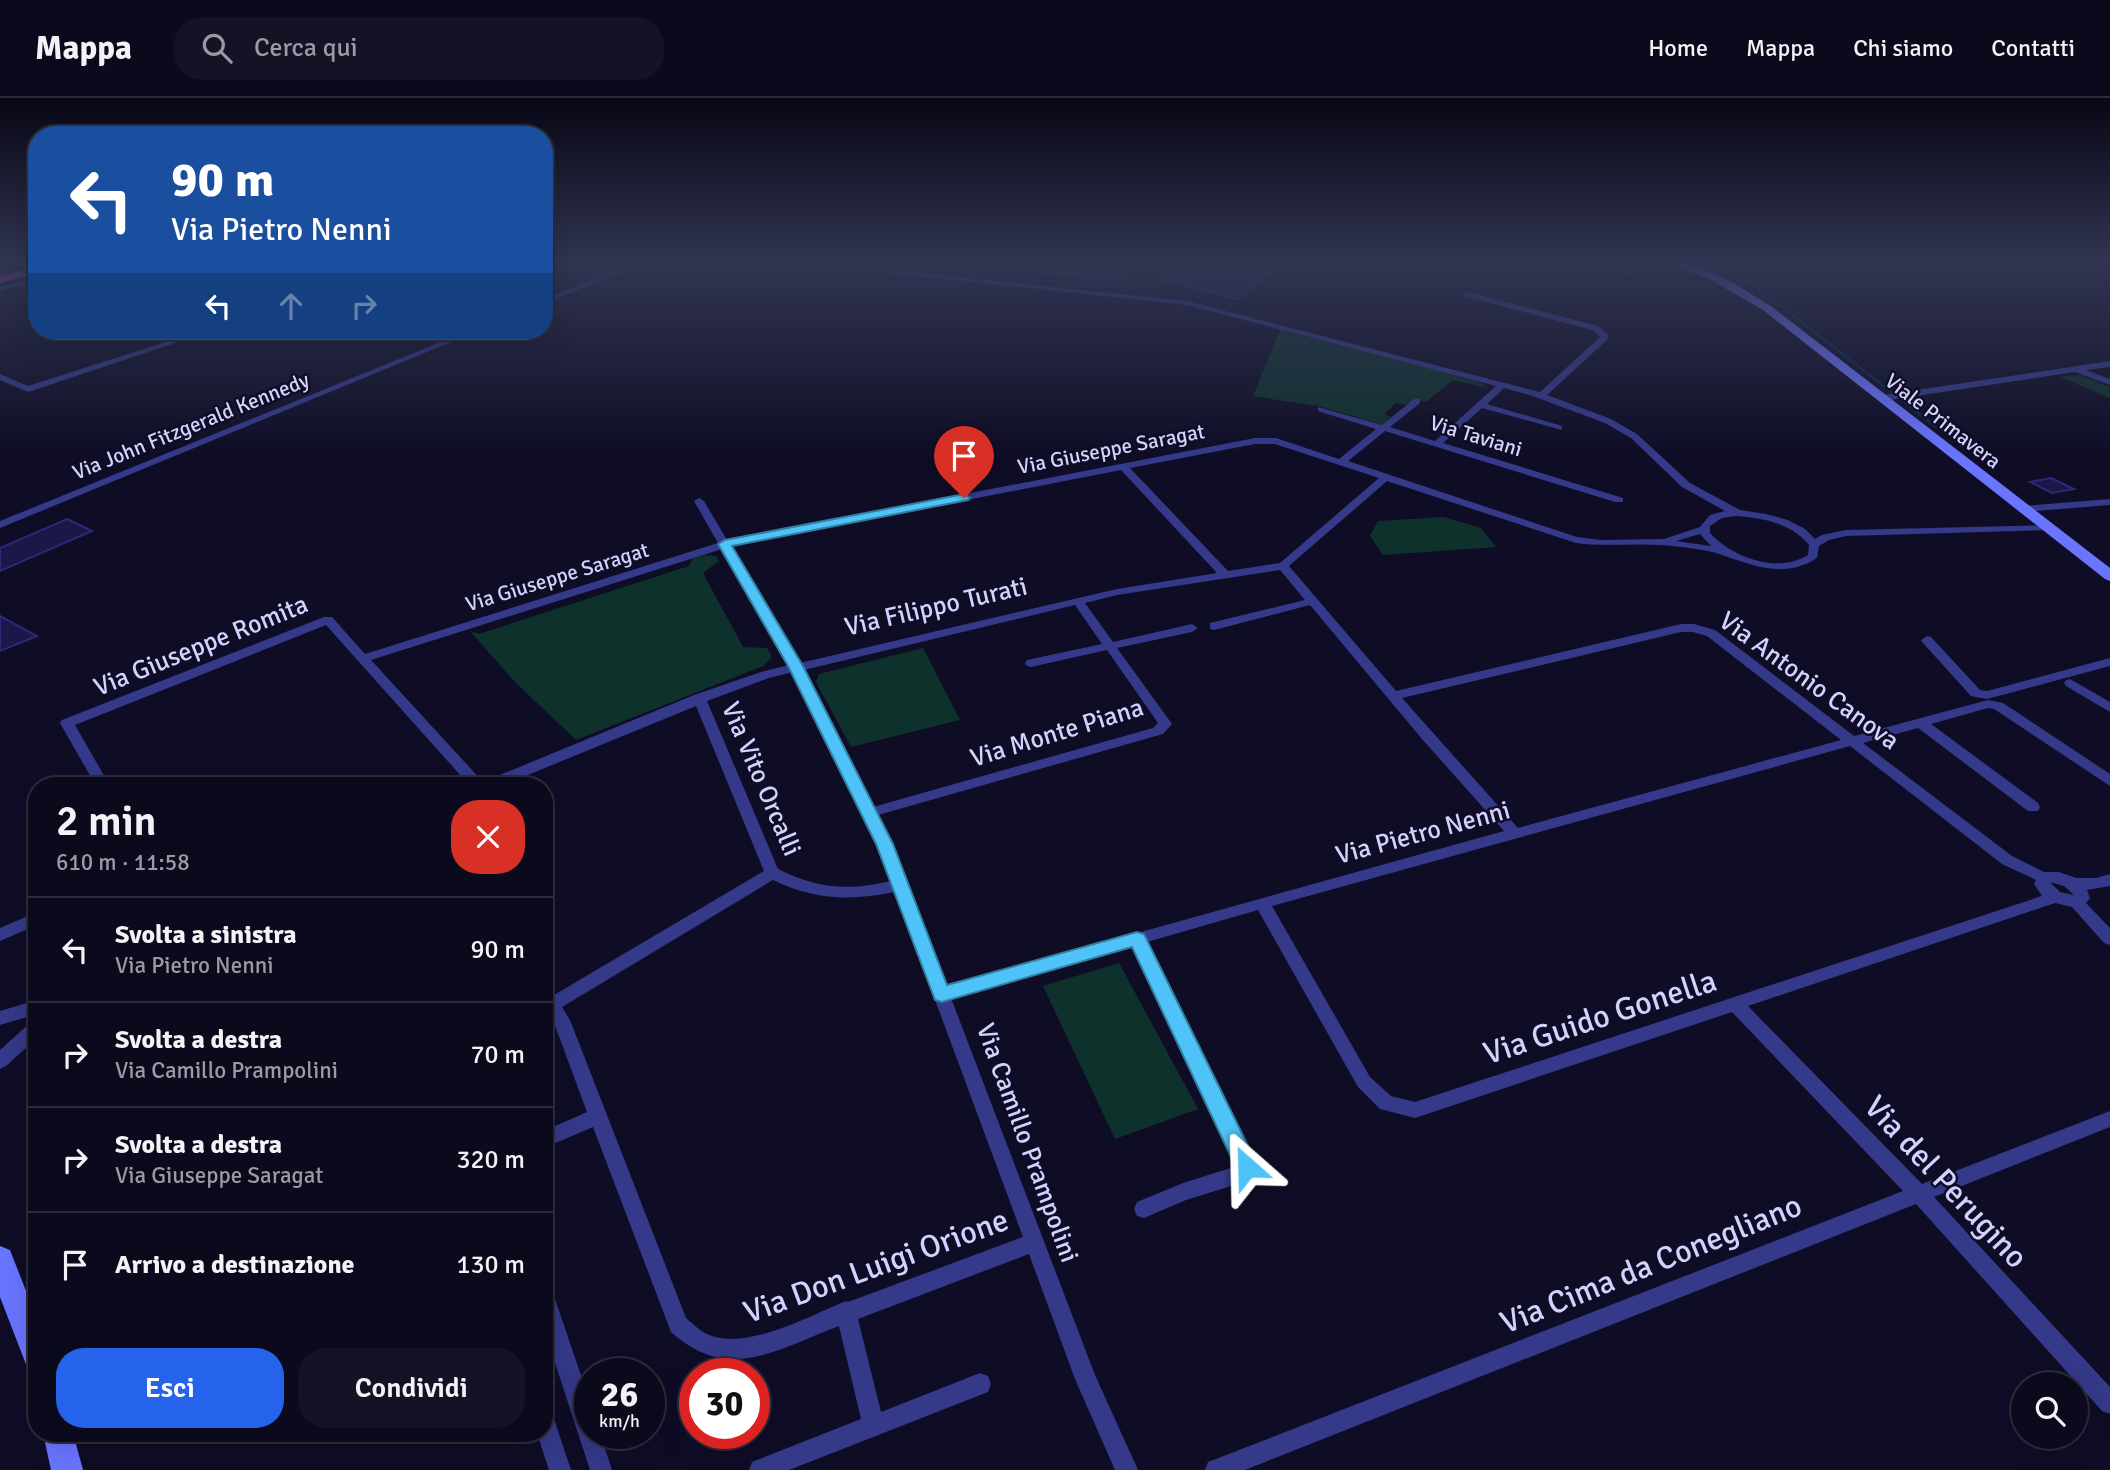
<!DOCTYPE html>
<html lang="it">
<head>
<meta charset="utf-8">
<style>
	:root { --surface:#0b0a1c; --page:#141325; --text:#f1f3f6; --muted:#9a9aa3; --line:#2b2b3b; --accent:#2563eb }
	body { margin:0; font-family:Signika,sans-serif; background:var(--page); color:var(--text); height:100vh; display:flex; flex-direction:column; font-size:26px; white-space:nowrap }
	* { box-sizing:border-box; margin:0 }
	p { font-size:23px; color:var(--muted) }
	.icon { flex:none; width:38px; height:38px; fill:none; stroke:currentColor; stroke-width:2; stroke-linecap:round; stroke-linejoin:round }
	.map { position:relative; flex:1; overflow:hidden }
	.drawer { position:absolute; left:28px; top:679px; width:525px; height:665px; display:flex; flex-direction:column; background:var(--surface); border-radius:28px; box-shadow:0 7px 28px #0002,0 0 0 2px var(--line) }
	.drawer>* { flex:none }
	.top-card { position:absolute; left:28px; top:28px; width:525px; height:214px; border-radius:28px; box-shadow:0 7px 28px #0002,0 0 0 2px var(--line); background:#1a4fa0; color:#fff; overflow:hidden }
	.controls { position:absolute; left:2011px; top:1274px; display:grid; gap:14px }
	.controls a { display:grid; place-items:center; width:77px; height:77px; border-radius:50%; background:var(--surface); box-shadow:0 7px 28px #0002,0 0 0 2px var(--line); font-size:35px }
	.speed { position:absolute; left:574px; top:1260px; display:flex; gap:14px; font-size:35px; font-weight:700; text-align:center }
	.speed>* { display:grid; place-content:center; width:91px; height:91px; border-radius:50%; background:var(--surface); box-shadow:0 7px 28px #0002,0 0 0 2px var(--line); line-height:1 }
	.speed small { font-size:18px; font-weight:400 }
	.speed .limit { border:10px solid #d22; background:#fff; color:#111 }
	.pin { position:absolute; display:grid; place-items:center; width:60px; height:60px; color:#fff; margin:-72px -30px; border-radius:50% 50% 50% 0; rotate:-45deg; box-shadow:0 0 7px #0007 }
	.pin .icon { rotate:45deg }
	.me { position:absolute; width:77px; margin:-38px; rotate:335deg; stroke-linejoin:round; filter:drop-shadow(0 0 5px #0008) }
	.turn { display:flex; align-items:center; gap:24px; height:147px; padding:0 28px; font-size:32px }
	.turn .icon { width:91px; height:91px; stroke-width:2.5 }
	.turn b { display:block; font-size:49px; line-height:60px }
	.lanes { display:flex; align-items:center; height:66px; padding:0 28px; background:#0003; justify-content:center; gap:35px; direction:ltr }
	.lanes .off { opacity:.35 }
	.round { display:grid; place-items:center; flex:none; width:74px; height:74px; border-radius:28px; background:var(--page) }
	.headline { display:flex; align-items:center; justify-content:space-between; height:119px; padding:0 28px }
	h1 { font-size:42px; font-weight:600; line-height:52px }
	.primary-button { display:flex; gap:14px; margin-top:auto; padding:14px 28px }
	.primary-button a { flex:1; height:80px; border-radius:28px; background:var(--accent); color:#fff; font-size:28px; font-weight:600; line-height:80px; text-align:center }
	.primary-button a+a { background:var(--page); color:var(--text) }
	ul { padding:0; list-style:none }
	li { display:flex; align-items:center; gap:21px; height:105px; padding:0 28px; border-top:2px solid var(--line) }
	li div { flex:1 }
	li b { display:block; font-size:26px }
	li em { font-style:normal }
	header { display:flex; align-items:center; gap:42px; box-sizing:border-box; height:98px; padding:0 35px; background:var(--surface); border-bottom:2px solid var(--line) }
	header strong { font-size:33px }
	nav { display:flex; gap:38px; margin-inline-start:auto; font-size:24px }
	.search { width:490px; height:63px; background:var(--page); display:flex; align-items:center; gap:18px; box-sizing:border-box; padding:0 24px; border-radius:28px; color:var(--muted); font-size:26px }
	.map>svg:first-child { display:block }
	.green { fill:#0f312c }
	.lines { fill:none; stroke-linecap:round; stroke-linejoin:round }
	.stream-far1 { stroke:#07274b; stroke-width:2.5 }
	.stream { stroke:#07274b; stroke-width:3.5 }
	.building { fill:#1c1749; stroke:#2f2777; stroke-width:2 }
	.street { fill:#343989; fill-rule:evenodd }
	.secondary { fill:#6974ff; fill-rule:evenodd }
	.highway { fill:#ff4db4; fill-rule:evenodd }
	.route { fill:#4fc3f7; stroke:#337fa1; stroke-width:2 }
	.labels { text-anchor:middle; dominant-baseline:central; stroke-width:5; stroke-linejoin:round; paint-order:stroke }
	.far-street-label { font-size:21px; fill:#d3d2ff; stroke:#0f0d26 }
	.street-label { font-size:26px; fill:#d3d2ff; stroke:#0f0d26 }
	.near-street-label { font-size:32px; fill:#d3d2ff; stroke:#0f0d26 }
</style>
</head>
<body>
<header>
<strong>Mappa</strong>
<div class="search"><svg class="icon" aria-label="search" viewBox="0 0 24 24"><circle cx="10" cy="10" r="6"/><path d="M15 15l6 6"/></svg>Cerca qui</div>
<nav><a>Home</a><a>Mappa</a><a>Chi siamo</a><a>Contatti</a></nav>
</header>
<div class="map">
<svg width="2110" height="1372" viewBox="0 0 2110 1372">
	<rect width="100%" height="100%" fill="#0f0d26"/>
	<path class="green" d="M1280 232 1436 272 1481 285 1489 290 1453 282 1426 304 1416 301 1408 307 1396 305 1384 316 1391 319 1383 327 1323 309 1253 298Z
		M2079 277 2110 289V300L2060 279Z
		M1444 419 1481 430 1496 449 1383 457 1370 438 1378 423Z
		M703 457 716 458 719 463 703 475 743 549 767 550 772 559 763 568 576 642 513 582 470 533 479 536 689 468 692 461Z
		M923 550 960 622 851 649 816 584 819 576Z
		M1119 865 1198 1011 1115 1041 1043 888Z"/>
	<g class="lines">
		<path class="stream-far1" d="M1695 165 1754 187 1912 310"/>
		<path class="stream" d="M1910 308 1935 328"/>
	</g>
	<path class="building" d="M1038 165H1133L1122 182 1038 174Z
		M1189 165H1283L1238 201 1162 182Z
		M2051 380 2074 391 2052 395 2030 384Z
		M67 421 92 433 0 473V450Z
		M0 518 37 538 0 553Z"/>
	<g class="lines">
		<path class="street" d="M635 165H644L544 206V201Z
			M807 165H827L1187 203 1540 294 1600 239 1592 232 1464 198 1463 196 1467 194 1598 228 1608 237V241L1547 297 1611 321 1637 336 1690 385 1740 412 1766 416 1788 422 1805 431 1815 441 1822 437 1846 432 2051 427 2052 429 2047 432 1846 438 1829 442 1819 448 1817 460C1786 480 1757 469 1725 458 1707 451 1681 449 1662 447 1633 445 1605 449 1576 445L1387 383 1289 468 1396 593 1681 526H1694L1715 532 1854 638 1988 602 2003 605 2110 676V688L1994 611 1988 610 1931 626 2038 705 2040 709 2038 713H2028L1918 630 1863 645 2012 758 2044 774H2059L2076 780H2096L2110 776V788L2087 792 2090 800 2086 805 2110 830V847L2104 845 2072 809 2055 805 1748 908 1922 1086 2110 1013V1029L1934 1099 2110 1289V1316L2102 1313 1916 1106 1245 1372H1205L1208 1364 1216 1361 1903 1093 1732 914 1415 1020 1380 1011 1358 989 1258 812 1147 844 1256 1069 1250 1082 1186 1102 1144 1120 1137 1118 1134 1111 1137 1104 1183 1085 1237 1068 1132 848 951 900 1095 1277 1138 1372H1115L1075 1281 1029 1156 858 1221 881 1314 980 1275 988 1278 991 1286 988 1294 789 1372H749L752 1364 861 1321 839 1228C777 1251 729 1286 671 1234L593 1029 544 1050V1033L587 1014 554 925 548 917 544 918V889L550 891 554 897 764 773 696 608 501 688H470L326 527 75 627 110 688H96L60 625 62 622 324 519H332L365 556 718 445 694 403 699 400 704 403 727 442 1255 340H1276L1339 361 1376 331 1318 313V309L1382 327 1414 301H1420V305L1390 329 1435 343 1496 288 1187 207 810 167ZM1504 290 1530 297 1605 325 1631 340 1682 389 1725 413 1710 417 1700 429 1664 441 1601 442 1577 439 1348 363 1385 333 1615 404H1623V400L1443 345 1482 310 1562 332V328L1487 306ZM1255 346H1275L1379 380 1280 465 1228 473 1130 370ZM1121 372 1217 475 1117 491 800 565 731 448ZM1736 418C1763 420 1791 425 1809 447L1808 457C1778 476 1733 460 1710 435V428L1722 420ZM1700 436 1711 448 1676 443ZM722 451 789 567 761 574 694 597 483 684 371 562ZM1280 472 1305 502 1210 525V531L1214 532 1310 507 1422 641 1504 733 947 888 892 746 878 717 1163 636 1172 626 1117 550 1192 534 1198 530 1192 526 1113 544 1085 505 1117 497ZM1075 507 1102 546 1027 562 1025 565 1027 568 1031 569 1107 552 1158 625 1153 630 873 709 804 572ZM1681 534H1693L1707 538 1841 642 1518 730 1402 600ZM793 574 878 746 891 783C848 793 818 791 778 771L707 603 769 580ZM1850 648 2002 766 2036 782 2034 786 2042 798 1415 1004 1391 998 1370 979 1272 808ZM773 782C814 802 851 803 895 794L1023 1139 848 1204 846 1203C811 1217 751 1251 712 1238 702 1235 694 1227 686 1220L570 922 562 909ZM2050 784 2064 788 2074 797 2060 794Z
			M1578 165H1591L1636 175 1632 177Z
			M37 179V183L0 193V189Z
			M200 233H211L28 294 0 282V276L28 288Z
			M468 233H478L0 430V423Z
			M2110 263V269L2086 272 2110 281V287L2075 274 1883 303 1879 300 1883 297Z
			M2110 401V407L2024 414 2019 411 2024 408Z
			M1927 538 1931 539 1980 592 1987 593 2110 560V568L1987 601 1971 598 1923 545 1921 542Z
			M2070 581 2110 604V614L2066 588 2064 585 2066 582Z
			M37 814V827L0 843V830Z
			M37 902V916L0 927V913Z
			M37 922V940L6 968 0 971V952L31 924Z
			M544 1188 551 1191 554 1198 590 1304V1335H600L612 1372H590L544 1231Z
			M544 1312 552 1315 571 1372H549L537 1335H544Z"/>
		<path class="secondary" d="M1671 165C1705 163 1742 191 1771 208L2110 470V483L2105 481 1763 212 1711 182Z
			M0 1148 10 1152 37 1221V1274L27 1269 0 1199Z
			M43 1335H73L83 1372H51Z"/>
		<path class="highway" d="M37 168V175L0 185V178Z"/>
	</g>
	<linearGradient id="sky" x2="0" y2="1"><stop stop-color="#080715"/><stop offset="0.46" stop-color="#313552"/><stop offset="1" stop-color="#313552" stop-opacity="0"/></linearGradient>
	<rect width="2110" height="357" fill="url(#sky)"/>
	<path class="route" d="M964 396 970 400 968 402 732 448 803 568 893 746 947 887 1137 834 1144 836 1255 1062 1258 1069 1255 1076 1247 1079 1239 1076 1132 849 942 904 935 902 876 746 788 568 718 446 725 442Z"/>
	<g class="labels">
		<g class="far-street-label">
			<text transform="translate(1943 323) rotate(38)">Viale Primavera</text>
			<text transform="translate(191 328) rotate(-22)">Via John Fitzgerald Kennedy</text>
			<text transform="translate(1476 338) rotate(17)">Via Taviani</text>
			<text transform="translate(1111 351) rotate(-11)">Via Giuseppe Saragat</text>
			<text transform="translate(557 479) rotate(-17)">Via Giuseppe Saragat</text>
		</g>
		<g class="street-label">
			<text transform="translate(936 509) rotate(-13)">Via Filippo Turati</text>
			<text transform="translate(201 548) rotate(-22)">Via Giuseppe Romita</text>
			<text transform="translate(1809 583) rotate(36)">Via Antonio Canova</text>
			<text transform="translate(1057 635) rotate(-17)">Via Monte Piana</text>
			<text transform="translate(761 681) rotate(67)">Via Vito Orcalli</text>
			<text transform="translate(1423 735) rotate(-15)">Via Pietro Nenni</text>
			<text transform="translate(1027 1045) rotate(70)">Via Camillo Prampolini</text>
		</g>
		<g class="near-street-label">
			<text transform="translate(1600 919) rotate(-18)">Via Guido Gonella</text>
			<text transform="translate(1946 1084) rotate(47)">Via del Perugino</text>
			<text transform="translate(1651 1166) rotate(-22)">Via Cima da Conegliano</text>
			<text transform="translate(876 1168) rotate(-20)">Via Don Luigi Orione</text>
		</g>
	</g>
</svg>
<div class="controls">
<a><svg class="icon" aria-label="search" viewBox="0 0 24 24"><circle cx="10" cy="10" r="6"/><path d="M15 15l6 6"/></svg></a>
</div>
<div class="speed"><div>26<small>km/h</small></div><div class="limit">30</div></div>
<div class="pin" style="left:964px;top:400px;background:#d93025"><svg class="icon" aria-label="arrive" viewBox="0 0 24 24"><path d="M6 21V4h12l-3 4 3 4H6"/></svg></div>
<svg class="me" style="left:1247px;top:1069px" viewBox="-20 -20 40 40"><path d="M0-17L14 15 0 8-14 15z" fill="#4fc3f7" stroke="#fff" stroke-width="4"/></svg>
<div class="top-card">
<div class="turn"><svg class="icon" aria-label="left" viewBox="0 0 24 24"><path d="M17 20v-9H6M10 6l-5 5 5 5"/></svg><div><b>90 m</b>Via Pietro Nenni</div></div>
<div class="lanes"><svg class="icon" aria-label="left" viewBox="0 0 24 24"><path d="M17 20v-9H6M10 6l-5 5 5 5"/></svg><svg class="icon off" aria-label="ahead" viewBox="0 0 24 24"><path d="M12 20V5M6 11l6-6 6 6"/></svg><svg class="icon off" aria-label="right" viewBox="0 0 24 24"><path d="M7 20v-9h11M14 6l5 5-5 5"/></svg></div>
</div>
<section class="drawer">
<div class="headline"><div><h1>2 min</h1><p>610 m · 11:58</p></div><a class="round" style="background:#d93025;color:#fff"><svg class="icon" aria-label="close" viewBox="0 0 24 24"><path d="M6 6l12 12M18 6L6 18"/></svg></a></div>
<ul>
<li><svg class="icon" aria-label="left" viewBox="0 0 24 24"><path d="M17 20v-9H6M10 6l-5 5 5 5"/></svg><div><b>Svolta a sinistra</b><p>Via Pietro Nenni</p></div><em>90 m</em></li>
<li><svg class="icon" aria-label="right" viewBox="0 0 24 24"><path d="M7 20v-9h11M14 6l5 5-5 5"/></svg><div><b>Svolta a destra</b><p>Via Camillo Prampolini</p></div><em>70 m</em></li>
<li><svg class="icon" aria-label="right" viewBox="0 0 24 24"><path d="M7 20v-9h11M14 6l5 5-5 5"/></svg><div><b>Svolta a destra</b><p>Via Giuseppe Saragat</p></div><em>320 m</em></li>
<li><svg class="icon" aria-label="arrive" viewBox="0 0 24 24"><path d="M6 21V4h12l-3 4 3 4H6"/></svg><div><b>Arrivo a destinazione</b></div><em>130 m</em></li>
</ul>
<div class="primary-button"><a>Esci</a><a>Condividi</a></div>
</section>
</div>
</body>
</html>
